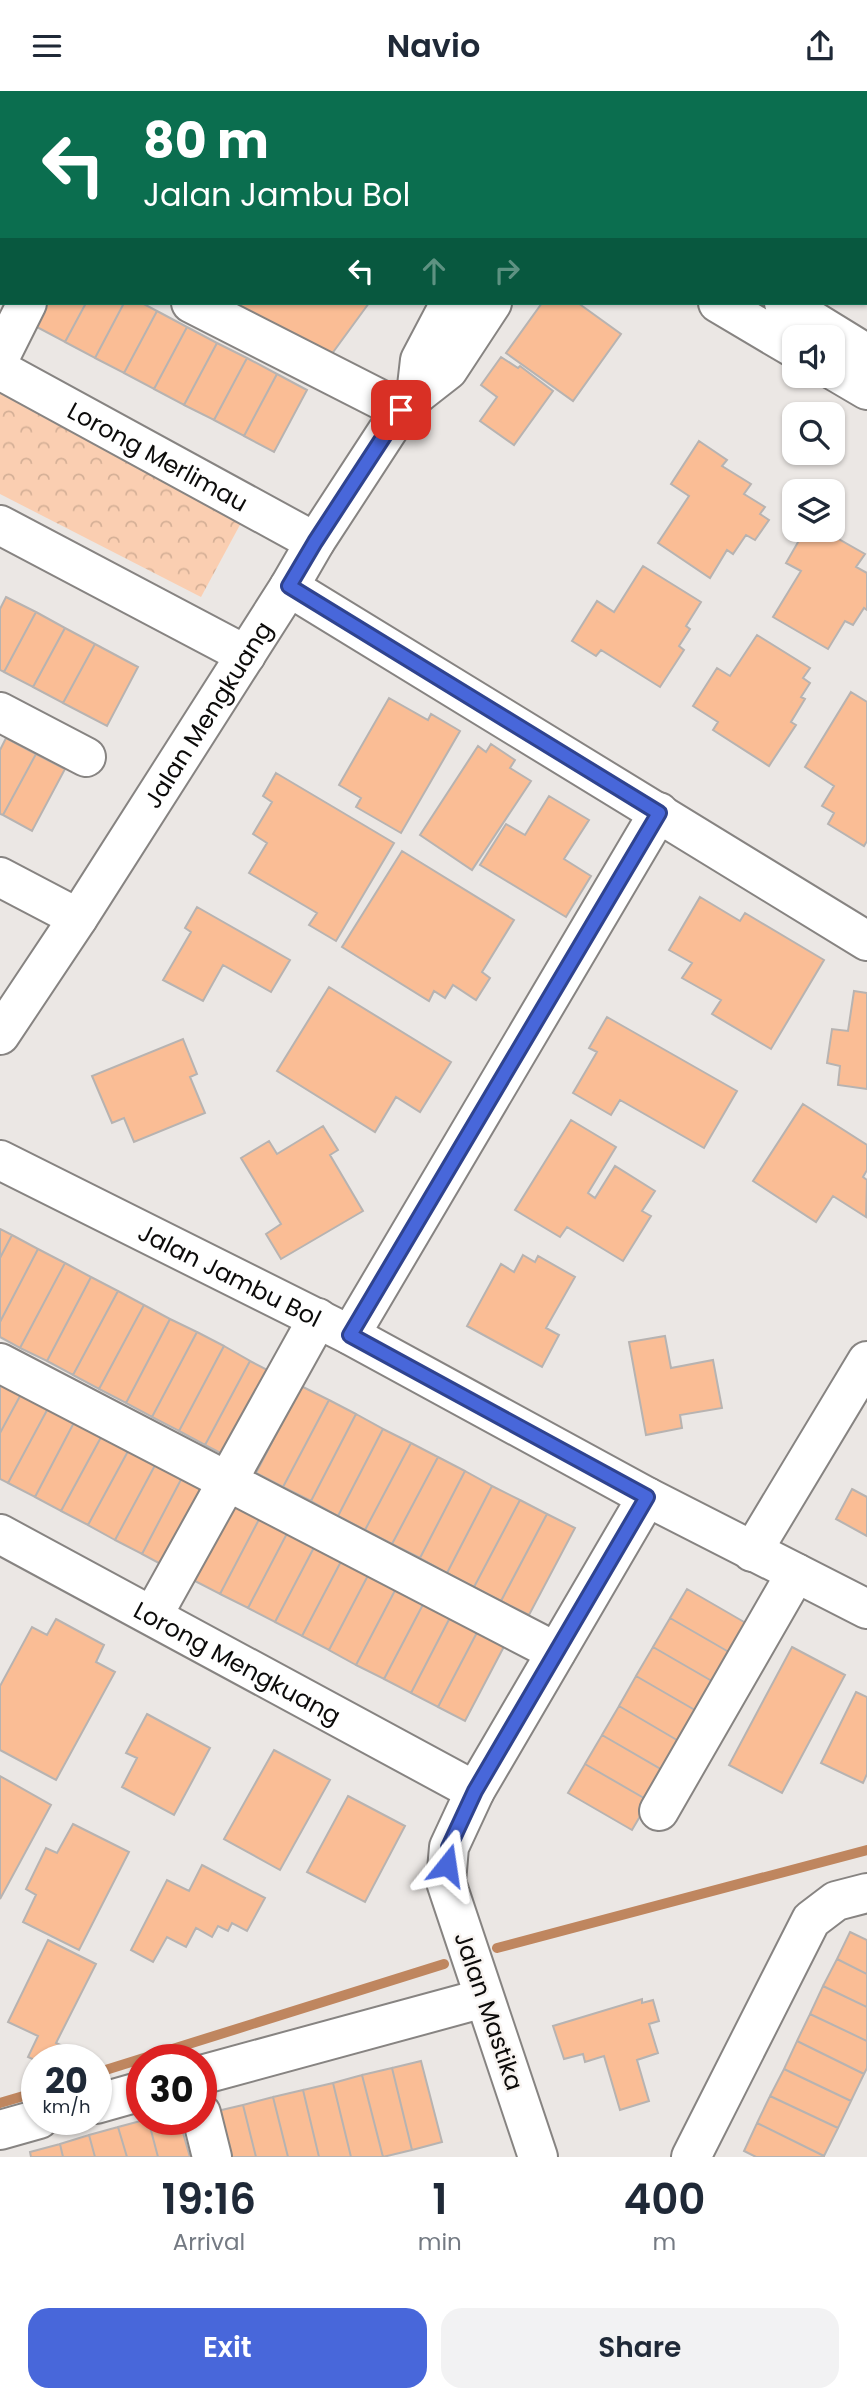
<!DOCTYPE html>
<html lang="en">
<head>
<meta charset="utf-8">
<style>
	:root { --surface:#fff; --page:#f2f2f3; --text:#1f2937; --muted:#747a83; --accent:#4867da }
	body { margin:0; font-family:Poppins,sans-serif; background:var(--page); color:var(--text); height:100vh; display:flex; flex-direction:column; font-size:26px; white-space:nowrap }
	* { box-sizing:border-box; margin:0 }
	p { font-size:23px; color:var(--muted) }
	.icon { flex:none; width:38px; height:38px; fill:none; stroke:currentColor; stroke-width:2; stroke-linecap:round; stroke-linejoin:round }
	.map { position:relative; height:2066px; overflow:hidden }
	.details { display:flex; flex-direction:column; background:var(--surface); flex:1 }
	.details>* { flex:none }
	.hud { position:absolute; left:0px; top:0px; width:868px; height:214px; box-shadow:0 2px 5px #0004; background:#0b6e4f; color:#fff; overflow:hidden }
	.controls { position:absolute; left:782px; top:234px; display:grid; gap:14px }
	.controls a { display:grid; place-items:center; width:63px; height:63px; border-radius:14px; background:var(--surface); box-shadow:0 2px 5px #0004; font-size:35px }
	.speed { position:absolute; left:21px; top:1953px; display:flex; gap:14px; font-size:35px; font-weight:700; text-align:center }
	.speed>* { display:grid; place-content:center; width:91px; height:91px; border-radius:50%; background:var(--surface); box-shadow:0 2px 5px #0004; line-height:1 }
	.speed small { font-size:18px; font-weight:400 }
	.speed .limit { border:10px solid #d22; background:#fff; color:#111 }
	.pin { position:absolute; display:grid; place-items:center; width:60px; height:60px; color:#fff; margin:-30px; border-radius:14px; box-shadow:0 4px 10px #0006 }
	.me { position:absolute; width:77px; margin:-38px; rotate:15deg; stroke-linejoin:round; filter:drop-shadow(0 0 5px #0008) }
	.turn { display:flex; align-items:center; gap:24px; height:147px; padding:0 28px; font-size:32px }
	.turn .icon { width:91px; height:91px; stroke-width:2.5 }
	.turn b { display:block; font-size:49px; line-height:60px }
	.lanes { display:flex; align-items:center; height:66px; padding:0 28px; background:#0003; justify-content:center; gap:35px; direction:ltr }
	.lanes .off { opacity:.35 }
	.eta { display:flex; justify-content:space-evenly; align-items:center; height:119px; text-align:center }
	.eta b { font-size:42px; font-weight:600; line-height:49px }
	.cta { display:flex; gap:14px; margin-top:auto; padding:14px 28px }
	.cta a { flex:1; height:80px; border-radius:21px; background:var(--accent); color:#fff; font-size:28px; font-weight:600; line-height:80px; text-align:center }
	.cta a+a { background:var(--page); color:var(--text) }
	header { display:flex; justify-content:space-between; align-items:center; height:91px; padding:0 28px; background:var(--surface); font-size:32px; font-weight:600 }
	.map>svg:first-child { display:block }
	.park { fill:url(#park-crowns) }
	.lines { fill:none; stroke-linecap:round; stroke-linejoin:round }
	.stream { stroke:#bf865f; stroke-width:10 }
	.building { fill:#fabd95; stroke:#b7b3b1; stroke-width:2 }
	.minor-casing { stroke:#878482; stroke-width:42 }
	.major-casing { stroke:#878482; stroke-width:42 }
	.minor { stroke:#fff; stroke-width:38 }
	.major { stroke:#fff; stroke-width:38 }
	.route-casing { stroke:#2f438e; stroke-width:18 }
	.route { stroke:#4867da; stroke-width:12 }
	.labels { text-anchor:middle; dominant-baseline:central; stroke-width:5; stroke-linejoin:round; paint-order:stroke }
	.street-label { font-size:24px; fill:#0c0b0a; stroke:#f8f4f1 }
</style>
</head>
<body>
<header><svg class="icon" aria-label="menu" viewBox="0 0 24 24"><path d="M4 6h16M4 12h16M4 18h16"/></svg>Navio<svg class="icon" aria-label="share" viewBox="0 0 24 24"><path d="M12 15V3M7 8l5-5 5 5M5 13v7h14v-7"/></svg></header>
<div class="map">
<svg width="867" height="2066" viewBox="0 0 867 2066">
	<defs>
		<pattern id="park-crowns" width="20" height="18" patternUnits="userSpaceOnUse" patternTransform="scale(1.75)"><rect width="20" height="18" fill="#faceb1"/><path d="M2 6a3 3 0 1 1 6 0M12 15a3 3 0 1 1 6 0" fill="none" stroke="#d5b097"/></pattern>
	</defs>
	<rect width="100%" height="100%" fill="#ebe7e4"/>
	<path class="park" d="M0 287 248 419 201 506 0 403Z"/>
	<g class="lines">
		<path class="stream" d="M497 1857 867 1759
			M96 1982 444 1873
			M0 2012 37 2001"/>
	</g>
	<path class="building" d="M0 0H102L105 2H2V89L0 88Z
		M671 0H760L763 2H670Z
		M47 212H86L65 251 35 235Z
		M86 212H124L95 267 65 251Z
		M124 212H142L157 220 124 282 95 267Z
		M231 212H369L331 264Z
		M542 212H578L621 243 573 310 506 262Z
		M157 220 187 236 154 298 124 282Z
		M187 236 217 252 184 314 154 298Z
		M217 252 247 267 214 329 184 314Z
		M501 266 518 277 520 275 553 300 514 354 480 330 497 306 481 294Z
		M247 267 277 283 244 345 214 329Z
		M277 283 307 299 274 361 244 345Z
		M699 350 727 369 722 375 751 393 744 403 765 416 760 423 769 429 755 449 746 444 733 463 727 459 710 487 658 452 689 405 671 393Z
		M833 438 841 443 837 447 865 463 856 476 867 482V519L864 517 853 534 845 530 828 558 773 526 801 480 786 472 805 439Z
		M643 475 701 511 686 535 690 538 679 555 684 559 660 596 601 559 596 565 572 550 597 510 614 521Z
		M6 506 36 521 4 581 0 579V518Z
		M36 521 65 537 33 596 4 581Z
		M65 537 95 553 63 612 33 596Z
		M757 544 810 577 803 587 810 592 801 606 805 608 791 631 796 634 769 675 713 639 718 631 693 615 717 577 730 585Z
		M95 553 138 576 107 635 63 612Z
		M851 601 867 611V750L864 755 828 733 834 722 822 715 834 695 805 676Z
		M389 607 428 629 431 623 460 640 401 742 356 716 361 707 339 694Z
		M6 647 36 663 3 724 0 723V659Z
		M491 653 515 669 510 677 531 690 472 779 420 744 478 655 486 661Z
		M36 663 65 678 32 740 3 724Z
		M276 682 394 752 336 850 309 834 317 822 249 782 267 752 253 743 272 711 263 705Z
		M549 705 589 729 564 768 591 785 566 826 480 774 506 733 525 744Z
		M402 760 514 829 482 881 490 887 476 909 453 894 445 907 434 900 429 910 342 856Z
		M700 806 740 830 745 822 824 869 771 958 712 923 721 909 682 887 692 872 669 859Z
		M197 816 290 869 271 901 223 874 203 910 163 889 191 841 185 837Z
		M329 896 451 971 420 1021 396 1006 375 1041 277 980Z
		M854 900 867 902V998L838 994 840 975 827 972 832 938 848 940Z
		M607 926 737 1000 704 1057 620 1009 611 1024 573 1002 597 961 589 957Z
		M183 948 197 983 190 986 205 1022 134 1051 124 1027 112 1032 92 985Z
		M803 1013 867 1054V1079L863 1086 867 1089 866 1126 833 1105 816 1131 753 1090Z
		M571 1029 616 1056 588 1102 595 1107 615 1075 655 1100 642 1120 651 1125 623 1170 567 1136 560 1146 515 1119Z
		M323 1035 338 1059 330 1064 363 1120 281 1168 266 1143 281 1133 241 1067 269 1050 277 1063Z
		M0 1138 12 1144 0 1167Z
		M12 1144 38 1158 0 1231V1167Z
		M38 1158 65 1172 20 1257 0 1246V1231Z
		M523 1164 535 1171 538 1165 575 1186 546 1237 559 1244 542 1276 467 1235 501 1173 514 1181Z
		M65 1172 91 1186 47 1270 20 1257Z
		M91 1186 118 1200 73 1284 47 1270Z
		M118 1200 144 1214 99 1298 73 1284Z
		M144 1214 170 1228 126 1312 99 1298Z
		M170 1228 197 1241 152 1326 126 1312Z
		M197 1241 224 1255 179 1340 152 1326Z
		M665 1245 671 1277 713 1269 722 1317 680 1324 682 1337 646 1344 629 1251Z
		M224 1255 250 1270 205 1354 179 1340Z
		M250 1270 277 1284 232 1368 205 1354Z
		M0 1280 26 1294 0 1342Z
		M26 1294 53 1308 8 1392 0 1388V1342Z
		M301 1295 329 1309 283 1396 256 1382Z
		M53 1308 79 1322 35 1406 8 1392Z
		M329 1309 356 1323 311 1410 283 1396Z
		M79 1322 106 1337 61 1420 35 1406Z
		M356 1323 383 1338 338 1425 311 1410Z
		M106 1337 133 1351 88 1434 61 1420Z
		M383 1338 411 1352 365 1439 338 1425Z
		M133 1351 160 1365 115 1449 88 1434Z
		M411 1352 438 1366 392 1453 365 1439Z
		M160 1365 186 1379 142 1463 115 1449Z
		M438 1366 465 1380 420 1467 392 1453Z
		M186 1379 213 1394 168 1477 142 1463Z
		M465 1380 492 1395 447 1482 420 1467Z
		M492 1395 520 1409 474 1496 447 1482Z
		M852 1398 867 1406V1445L836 1428Z
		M238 1403 265 1417 220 1503 193 1489Z
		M520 1409 547 1423 501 1510 474 1496Z
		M265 1417 293 1431 248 1517 220 1503Z
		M547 1423 575 1437 529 1524 501 1510Z
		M293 1431 320 1445 275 1531 248 1517Z
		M320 1445 347 1459 302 1545 275 1531Z
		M347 1459 374 1473 329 1559 302 1545Z
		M374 1473 401 1488 356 1574 329 1559Z
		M401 1488 429 1502 384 1588 356 1574Z
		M687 1498 751 1535 734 1564 670 1527Z
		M429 1502 456 1515 411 1602 384 1588Z
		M456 1515 483 1530 438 1616 411 1602Z
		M670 1527 734 1564 717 1593 653 1556Z
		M56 1528 104 1554 96 1571 115 1581 56 1689 0 1659V1595L32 1536 47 1544Z
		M483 1530 510 1544 465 1630 438 1616Z
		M653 1556 717 1593 700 1622 636 1585Z
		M792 1556 845 1584 782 1702 729 1674Z
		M636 1585 700 1622 682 1652 619 1615Z
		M856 1601 867 1606V1683L863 1692 821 1672Z
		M619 1615 682 1652 666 1681 602 1644Z
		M147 1623 210 1657 174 1724 122 1696 137 1667 126 1662Z
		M602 1644 666 1681 649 1710 585 1673Z
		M274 1659 330 1689 280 1779 224 1748Z
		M585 1673 649 1710 632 1739 568 1702Z
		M0 1685 51 1714 0 1808Z
		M348 1705 405 1735 365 1811 307 1781Z
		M73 1733 129 1761 79 1859 23 1831 36 1804 26 1798 46 1757 57 1762Z
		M202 1774 265 1807 247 1840 232 1832 228 1840 218 1835 212 1846 196 1837 186 1856 167 1846 153 1871 131 1859 167 1789 189 1800Z
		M850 1841 867 1849V1883L837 1868Z
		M48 1849 96 1873 56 1952 65 1956 59 1969 37 1970 28 1966 38 1945 8 1931Z
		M837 1868 867 1883V1916L823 1895Z
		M823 1895 867 1916V1950L810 1923Z
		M642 1908V1912L653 1909 659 1930 649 1933 658 1962 637 1969 649 2010 620 2019 604 1965 585 1971 583 1963 564 1968 553 1935Z
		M810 1923 867 1950V1977L864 1983 797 1950Z
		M797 1950 864 1983 851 2010 784 1978Z
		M421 1970 442 2051 412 2059 392 1977Z
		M392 1977 412 2059 383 2066 362 1984Z
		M784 1978 851 2010 838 2037 770 2005Z
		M362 1984 383 2066H351L333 1992Z
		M333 1992 351 2066H319L303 1999Z
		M303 1999 319 2066H288L273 2006Z
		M770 2005 838 2037 824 2065 757 2032Z
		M273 2006 288 2066H256L243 2014Z
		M243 2014 256 2066H225L213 2021Z
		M148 2028H179L190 2066H158Z
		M148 2028 158 2066H127L118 2036Z
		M757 2032 824 2065V2066H756L744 2060Z
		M118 2036 127 2066H95L89 2044Z
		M89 2044 95 2066H63L60 2053Z
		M60 2053 63 2066H31L30 2061Z"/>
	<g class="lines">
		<g class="minor-casing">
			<g id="minor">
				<path d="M137 0 140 2"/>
				<path d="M0 112 2 113"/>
				<path d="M191 212 401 319"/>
				<path d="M0 266 27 212"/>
				<path id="s1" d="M0 279 315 451"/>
				<path d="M416 304 420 269 450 212"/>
				<path d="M0 434 246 564"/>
				<path d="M289 496 867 850"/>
				<path d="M0 621 86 666"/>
				<path d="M0 786 78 827"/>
				<path id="s2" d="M0 944 78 827 289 496 315 451 401 319 416 304 448 279 492 212"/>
				<path id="s3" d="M0 1069 350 1244 647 1406 867 1518"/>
				<path d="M350 1244 659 721"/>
				<path d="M0 1272 556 1561"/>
				<path id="s4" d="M0 1443 475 1700"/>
				<path d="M752 1461 867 1270"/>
				<path d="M153 1524 318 1227"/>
				<path d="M659 1720 796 1482"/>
				<path d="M201 1984 484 1907"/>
				<path d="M96 2013 142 2000"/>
				<path d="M201 2022 212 2066"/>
				<path d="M0 2039 39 2028"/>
				<path d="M538 2066 446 1791 449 1756 475 1700 647 1406"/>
				<path d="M691 2066 811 1829 836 1810 867 1802"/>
			</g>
		</g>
		<g class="major-casing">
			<path id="major" d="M312 0 315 2
				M390 0 394 2
				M718 212 794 257
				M784 212 867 263
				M833 279 867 299"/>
		</g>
		<use href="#minor" class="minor"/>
		<use href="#major" class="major"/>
	</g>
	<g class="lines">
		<g class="route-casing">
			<path id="route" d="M401 319 315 451 289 495 659 722 350 1244 647 1406 475 1700 449 1756 447 1774"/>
		</g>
		<use href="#route" class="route"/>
	</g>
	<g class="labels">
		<g class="street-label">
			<text stroke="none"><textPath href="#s1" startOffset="180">Lorong Merlimau</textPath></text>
			<text stroke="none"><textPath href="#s2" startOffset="382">Jalan Mengkuang</textPath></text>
			<text stroke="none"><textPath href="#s3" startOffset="257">Jalan Jambu Bol</textPath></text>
			<text stroke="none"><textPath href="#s4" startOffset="270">Lorong Mengkuang</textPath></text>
			<text transform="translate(489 1920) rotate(71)">Jalan Mastika</text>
		</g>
	</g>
</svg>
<div class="controls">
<a><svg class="icon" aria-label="sound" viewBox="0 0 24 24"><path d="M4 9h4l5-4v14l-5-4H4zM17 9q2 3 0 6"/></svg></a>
<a><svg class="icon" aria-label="search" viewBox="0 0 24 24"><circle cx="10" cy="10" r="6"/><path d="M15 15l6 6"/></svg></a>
<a><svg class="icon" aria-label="layers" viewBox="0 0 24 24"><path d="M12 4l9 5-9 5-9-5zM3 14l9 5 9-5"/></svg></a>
</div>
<div class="speed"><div>20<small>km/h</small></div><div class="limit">30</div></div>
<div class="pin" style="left:401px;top:319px;background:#d93025"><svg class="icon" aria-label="arrive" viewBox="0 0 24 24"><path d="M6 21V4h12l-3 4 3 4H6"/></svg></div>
<svg class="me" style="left:447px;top:1774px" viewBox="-20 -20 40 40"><path d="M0-17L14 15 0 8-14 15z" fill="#4867da" stroke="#fff" stroke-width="4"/></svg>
<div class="hud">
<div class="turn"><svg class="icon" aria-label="left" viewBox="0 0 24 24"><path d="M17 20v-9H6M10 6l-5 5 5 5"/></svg><div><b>80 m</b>Jalan Jambu Bol</div></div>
<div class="lanes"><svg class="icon" aria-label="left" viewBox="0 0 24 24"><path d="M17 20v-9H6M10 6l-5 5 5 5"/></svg><svg class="icon off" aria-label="ahead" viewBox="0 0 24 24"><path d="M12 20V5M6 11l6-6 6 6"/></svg><svg class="icon off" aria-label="right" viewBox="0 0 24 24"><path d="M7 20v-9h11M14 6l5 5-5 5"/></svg></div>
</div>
</div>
<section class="details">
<div class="eta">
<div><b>19:16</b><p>Arrival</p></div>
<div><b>1</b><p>min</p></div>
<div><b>400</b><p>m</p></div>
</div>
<div class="cta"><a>Exit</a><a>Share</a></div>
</section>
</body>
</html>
